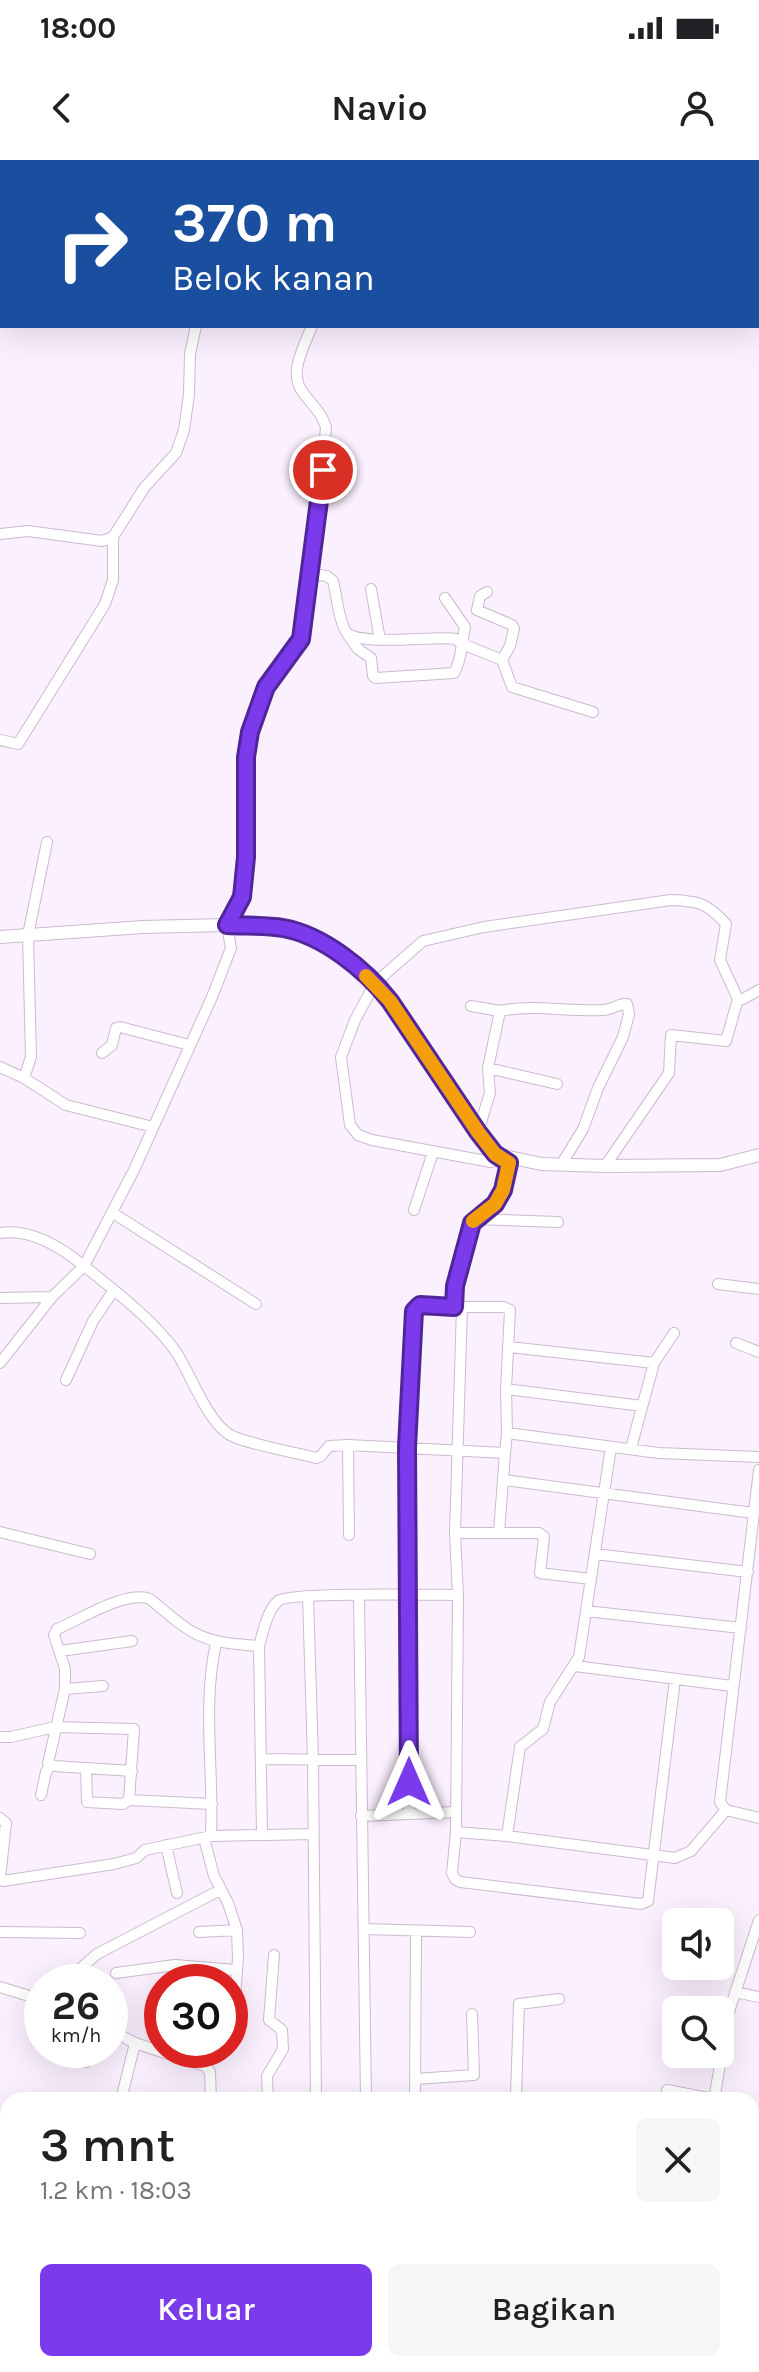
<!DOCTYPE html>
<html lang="id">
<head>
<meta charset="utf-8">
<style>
	:root { --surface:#fff; --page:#f6f6f6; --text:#202124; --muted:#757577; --accent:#7c3aed }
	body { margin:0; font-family:Karla,sans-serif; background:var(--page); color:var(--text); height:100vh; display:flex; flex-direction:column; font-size:30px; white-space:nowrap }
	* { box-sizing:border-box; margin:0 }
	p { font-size:26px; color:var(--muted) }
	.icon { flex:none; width:44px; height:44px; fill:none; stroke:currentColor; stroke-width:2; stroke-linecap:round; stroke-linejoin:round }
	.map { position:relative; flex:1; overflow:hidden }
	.sheet { position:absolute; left:0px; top:1932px; width:760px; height:280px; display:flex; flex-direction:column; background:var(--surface); border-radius:24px 24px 0 0; box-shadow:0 8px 32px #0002 }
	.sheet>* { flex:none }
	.guide { position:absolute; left:0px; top:0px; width:760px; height:168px; box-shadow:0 8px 32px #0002; background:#1a4fa0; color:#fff; overflow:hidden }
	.controls { position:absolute; left:662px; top:1748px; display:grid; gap:16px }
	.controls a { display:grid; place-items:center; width:72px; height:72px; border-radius:12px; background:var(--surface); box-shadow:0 8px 32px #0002; font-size:40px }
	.speed { position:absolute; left:24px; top:1804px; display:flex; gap:16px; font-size:40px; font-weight:700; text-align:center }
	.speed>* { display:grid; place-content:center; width:104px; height:104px; border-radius:50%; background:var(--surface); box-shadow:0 8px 32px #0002; line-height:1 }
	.speed small { font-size:20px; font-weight:400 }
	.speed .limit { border:12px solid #d22; background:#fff; color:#111 }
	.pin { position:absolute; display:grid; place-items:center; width:68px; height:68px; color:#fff; margin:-34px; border:4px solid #fff; border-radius:50%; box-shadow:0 2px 8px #0007 }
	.me { position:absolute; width:88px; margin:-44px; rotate:0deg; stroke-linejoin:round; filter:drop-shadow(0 0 6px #0008) }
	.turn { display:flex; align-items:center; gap:28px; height:168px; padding:0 40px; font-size:36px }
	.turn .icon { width:104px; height:104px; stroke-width:2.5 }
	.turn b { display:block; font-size:56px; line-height:68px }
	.round { display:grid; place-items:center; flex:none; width:84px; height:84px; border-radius:12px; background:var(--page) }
	.head { display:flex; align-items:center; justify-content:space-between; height:136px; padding:0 40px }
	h1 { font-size:48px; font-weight:600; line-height:60px }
	.button { display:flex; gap:16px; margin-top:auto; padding:16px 40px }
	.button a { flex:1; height:92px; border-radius:12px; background:var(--accent); color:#fff; font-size:32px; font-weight:600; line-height:92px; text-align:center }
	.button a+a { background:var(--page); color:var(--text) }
	.status { display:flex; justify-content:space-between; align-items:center; height:56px; padding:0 40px; background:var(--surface); direction:ltr }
	.status svg { height:22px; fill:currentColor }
	header { display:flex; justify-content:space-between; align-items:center; height:104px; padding:0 40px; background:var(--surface); font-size:36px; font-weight:600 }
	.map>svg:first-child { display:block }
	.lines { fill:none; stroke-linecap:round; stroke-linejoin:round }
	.minor-casing { stroke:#ccbad0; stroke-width:12 }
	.tertiary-casing { stroke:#ccbad0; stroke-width:14 }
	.minor { stroke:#fff; stroke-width:10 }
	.tertiary { stroke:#fff; stroke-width:12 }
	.route-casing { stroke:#51269a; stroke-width:20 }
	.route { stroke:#7c3aed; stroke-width:14 }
	.slow { stroke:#f59e0b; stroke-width:14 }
</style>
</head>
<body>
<div class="status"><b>18:00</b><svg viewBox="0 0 49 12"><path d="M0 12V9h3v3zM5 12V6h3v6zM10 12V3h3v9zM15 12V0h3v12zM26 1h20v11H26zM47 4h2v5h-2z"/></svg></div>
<header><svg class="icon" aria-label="back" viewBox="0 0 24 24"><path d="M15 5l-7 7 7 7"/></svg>Navio<svg class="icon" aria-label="person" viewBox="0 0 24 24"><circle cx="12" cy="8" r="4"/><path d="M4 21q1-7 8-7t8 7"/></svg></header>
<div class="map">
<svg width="759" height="2212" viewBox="0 0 759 2212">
	<rect width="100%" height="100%" fill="#fbf0fe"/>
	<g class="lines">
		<g class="minor-casing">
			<path id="minor" d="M366 2 367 0
				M312 166C304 187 287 214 304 234 313 246 321 252 326 267L315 391 301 479 293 493 266 527 250 572 246 597V697L242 737 227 765 231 788 212 837 134 1010 84 1106C113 1129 158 1164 178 1195 192 1218 206 1257 227 1273 237 1282 298 1293 316 1298L321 1296 329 1286 348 1285 505 1293 507 1273 659 1293 759 1297
				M0 374 28 371 102 381 113 377 144 328 176 293 184 270 189 234 190 194 196 166
				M311 414 327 416 333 421C337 436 338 457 345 470 353 488 436 475 456 479L460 483 502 500 512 527 593 552
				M371 429 380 480
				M487 432 480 436 477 450 512 465 514 469 510 486 502 500
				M348 475 358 489 371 498 373 516 376 518 454 513C461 502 462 481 465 467L445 438
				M0 580 18 584 105 444 113 420V377
				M471 846 500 851
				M102 893 112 885 116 868 120 867 189 885
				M0 907 24 918 66 945 153 967
				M488 908 557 924
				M24 918 31 897 28 775 47 682
				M478 972 490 933 488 908 500 851C534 844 569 852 603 850 613 850 618 843 627 844L629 854 623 877 598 928 583 969 561 1005
				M495 994 498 1000 491 1002 372 980 358 975 350 965 341 897 355 860 375 823 423 781 484 767 671 740C699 741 707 743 726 764L720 800 738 839H743L759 830
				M605 1006 669 913 671 875 726 881 738 839
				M414 1050 433 992
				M113 1053 256 1144
				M476 1059 558 1062
				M0 1073C31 1068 61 1087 84 1106L52 1137 0 1203
				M718 1124 759 1129
				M0 1138 52 1137
				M454 1147 455 1126 472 1063 495 1044 503 1030 509 1003 501 996
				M462 1147 455 1373 458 1435 456 1672 452 1713 455 1719 460 1722 641 1744 648 1741 675 1519
				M736 1183 759 1192
				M509 1187 654 1203
				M66 1220 93 1161 114 1130
				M506 1229 642 1246
				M348 1285 349 1375
				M631 1288 654 1203 674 1173
				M759 1310 720 1642 726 1650 759 1658
				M504 1320 753 1353
				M0 1372 90 1394
				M499 1372 505 1293
				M455 1373H539L544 1377 540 1413 591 1419
				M595 1394 748 1412
				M308 1436 313 1600 316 1940
				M359 1436 366 1940
				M586 1451 741 1468
				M216 1483C202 1546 214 1612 211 1676L313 1674
				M60 1491 132 1481
				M575 1506 732 1526
				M65 1529 103 1526
				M0 1577H11L55 1567 134 1569 129 1640 212 1644
				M261 1599 360 1600
				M86 1608 87 1642 123 1644 129 1640
				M132 1611 54 1606 48 1603 65 1529V1509L54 1475 57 1469C81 1459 126 1430 150 1439 195 1477 200 1482 259 1486
				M41 1635 46 1612 50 1605
				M409 1653 407 1287 414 1151 416 1147H504L510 1150 506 1229 507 1273
				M361 1656 456 1652
				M0 1658 6 1663 0 1718 3 1721 114 1704 136 1698 145 1690 211 1676
				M456 1672 507 1676 675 1698 691 1691 726 1650
				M262 1675 259 1486C263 1472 267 1451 278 1441 288 1432 434 1435 458 1435
				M507 1676 520 1587 543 1569 550 1542 579 1497 611 1287
				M204 1678 214 1716 228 1743 237 1770 238 1798 234 1850
				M166 1685 177 1733
				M364 1769 470 1772
				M0 1772 80 1773
				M199 1772 237 1770
				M116 1813 175 1805 236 1810
				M71 1822 81 1808 97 1794 220 1730
				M0 1827 42 1840
				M735 1832 759 1837
				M672 1855 676 1857
				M110 1870 135 1883 205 1906 210 1912 211 1940
				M86 1902 89 1890
				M415 1919 474 1915 472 1854
				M667 1930 713 1939
				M121 1940 135 1883
				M268 1940 267 1916 283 1889 282 1870 269 1860 274 1795
				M415 1940 416 1771
				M519 1940 516 1936 519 1844 559 1839
				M714 1940 722 1893 720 1879 759 1760
				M0 1992 8 1995
				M3 2040 8 2041
				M752 2057H759
				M307 2204 308 2212
				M382 2204V2212
				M719 2204V2212
				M754 2208H759
				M27 2212 29 2204
				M152 2212V2204
				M205 2212 208 2204
				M480 2212V2204"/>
		</g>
		<g class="tertiary-casing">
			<path id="tertiary" d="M0 777 143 767 227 765 281 767 303 774 341 796 385 834 495 994 541 1004 605 1006 720 1005 759 995"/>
		</g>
		<use href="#minor" class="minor"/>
		<use href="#tertiary" class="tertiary"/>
	</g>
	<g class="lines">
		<g class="route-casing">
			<path id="route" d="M323 310 301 479 266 527 250 572 246 597V697L242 737 227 765C246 766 265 765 283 768 323 775 366 810 390 841L478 972 495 994 509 1003 503 1030 495 1044 472 1063 455 1126 454 1147 420 1145 414 1151 407 1287 409 1622"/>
		</g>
		<use href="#route" class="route"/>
		<path class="slow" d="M366 816 390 841 478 972 495 994 509 1003 503 1030 495 1044 473 1061"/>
	</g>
</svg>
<div class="controls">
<a><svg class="icon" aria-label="sound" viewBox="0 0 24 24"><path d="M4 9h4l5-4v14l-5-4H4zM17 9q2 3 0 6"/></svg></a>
<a><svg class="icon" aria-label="search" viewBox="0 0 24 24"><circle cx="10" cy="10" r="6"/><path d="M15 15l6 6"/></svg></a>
</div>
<div class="speed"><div>26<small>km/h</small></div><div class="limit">30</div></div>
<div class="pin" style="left:323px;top:310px;background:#d93025"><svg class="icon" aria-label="arrive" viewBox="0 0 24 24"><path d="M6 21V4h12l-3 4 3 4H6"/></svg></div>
<svg class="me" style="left:409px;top:1622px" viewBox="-20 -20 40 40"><path d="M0-17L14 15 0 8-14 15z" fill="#7c3aed" stroke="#fff" stroke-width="4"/></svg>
<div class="guide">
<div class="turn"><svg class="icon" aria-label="right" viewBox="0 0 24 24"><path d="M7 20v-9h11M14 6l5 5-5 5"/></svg><div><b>370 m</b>Belok kanan</div></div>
</div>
<section class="sheet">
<div class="head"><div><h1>3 mnt</h1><p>1.2 km · 18:03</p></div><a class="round"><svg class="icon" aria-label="close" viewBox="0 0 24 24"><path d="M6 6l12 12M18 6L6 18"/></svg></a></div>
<div class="button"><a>Keluar</a><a>Bagikan</a></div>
</section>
</div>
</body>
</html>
